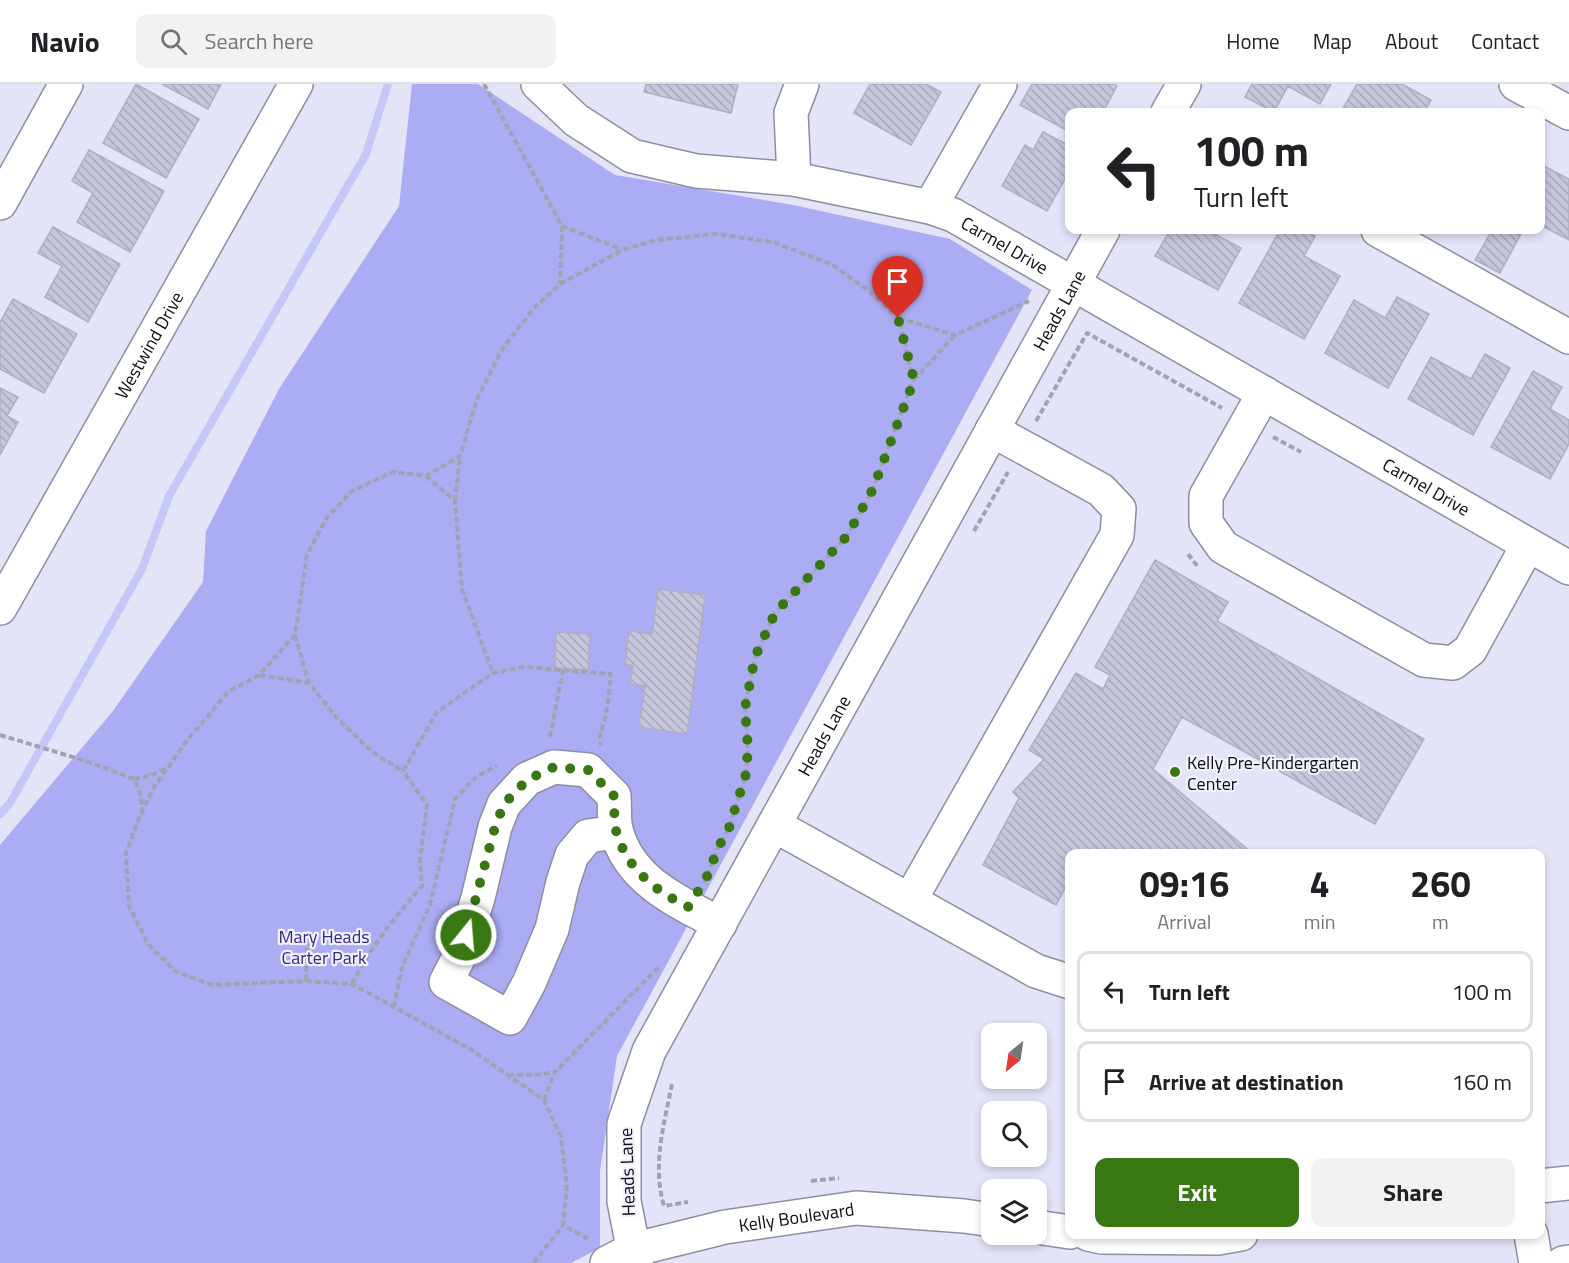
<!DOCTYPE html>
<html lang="en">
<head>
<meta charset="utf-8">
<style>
	:root { --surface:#fff; --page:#f2f2f2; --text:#202124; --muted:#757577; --line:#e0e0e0; --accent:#387712 }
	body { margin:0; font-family:"Titillium Web",sans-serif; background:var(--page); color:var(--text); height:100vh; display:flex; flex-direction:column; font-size:22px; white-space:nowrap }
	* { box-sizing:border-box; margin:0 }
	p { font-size:20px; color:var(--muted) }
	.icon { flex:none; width:33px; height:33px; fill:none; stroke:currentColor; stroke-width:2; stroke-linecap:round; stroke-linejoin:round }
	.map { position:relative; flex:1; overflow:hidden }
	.panel { position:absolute; left:1065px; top:765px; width:480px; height:390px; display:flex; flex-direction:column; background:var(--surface); border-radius:12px; box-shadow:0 3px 9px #0003 }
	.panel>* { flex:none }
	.guide { position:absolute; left:1065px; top:24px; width:480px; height:126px; border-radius:12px; box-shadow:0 3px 9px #0003; background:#fff; color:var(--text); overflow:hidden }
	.needle { width:39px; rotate:209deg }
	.tools { position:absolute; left:981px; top:939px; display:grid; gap:12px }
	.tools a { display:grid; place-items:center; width:66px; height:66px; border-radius:12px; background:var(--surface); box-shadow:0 3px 9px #0003; font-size:30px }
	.pin { position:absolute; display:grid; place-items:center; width:51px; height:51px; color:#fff; margin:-62px -26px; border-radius:50% 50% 50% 0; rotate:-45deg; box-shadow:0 0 6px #0007 }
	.pin .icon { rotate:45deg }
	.me { position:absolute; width:66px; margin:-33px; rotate:17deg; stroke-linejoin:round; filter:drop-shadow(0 0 4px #0008) }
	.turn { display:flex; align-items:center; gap:21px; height:126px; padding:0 30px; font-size:27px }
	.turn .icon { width:78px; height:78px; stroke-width:2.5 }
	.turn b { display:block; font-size:42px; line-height:51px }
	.eta { display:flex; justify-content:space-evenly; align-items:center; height:102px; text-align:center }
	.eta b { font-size:36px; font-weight:700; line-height:42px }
	.button { display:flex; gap:12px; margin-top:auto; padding:12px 30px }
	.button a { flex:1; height:69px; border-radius:12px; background:var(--accent); color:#fff; font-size:24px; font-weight:700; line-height:69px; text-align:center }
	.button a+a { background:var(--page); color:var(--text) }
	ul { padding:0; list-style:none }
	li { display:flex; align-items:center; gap:18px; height:81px; margin:0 12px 9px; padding:0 18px; border:3px solid var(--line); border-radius:12px }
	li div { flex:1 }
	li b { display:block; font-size:22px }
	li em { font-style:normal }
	header { display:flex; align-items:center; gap:36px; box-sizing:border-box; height:84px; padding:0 30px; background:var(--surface); border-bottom:2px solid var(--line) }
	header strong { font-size:28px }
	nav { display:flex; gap:33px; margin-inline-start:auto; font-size:21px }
	.search { width:420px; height:54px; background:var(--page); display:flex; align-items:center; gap:15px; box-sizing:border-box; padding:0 21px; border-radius:12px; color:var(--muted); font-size:22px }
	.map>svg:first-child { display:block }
	.green { fill:#abacf3 }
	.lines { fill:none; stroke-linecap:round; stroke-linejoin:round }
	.stream { stroke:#c5c7f9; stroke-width:8 }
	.building { fill:url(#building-back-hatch); stroke:#aeafc3; stroke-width:1.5 }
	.minor-casing { stroke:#8d8ea1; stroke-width:36 }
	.major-casing { stroke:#8d8ea1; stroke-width:36 }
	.path { stroke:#a2a2b2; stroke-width:4; stroke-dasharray:6 3; stroke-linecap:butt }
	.minor { stroke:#fff; stroke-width:33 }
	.major { stroke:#fff; stroke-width:33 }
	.route { stroke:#387712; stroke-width:10; stroke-dasharray:0 18 }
	.poi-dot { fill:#387712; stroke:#f1f2fe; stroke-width:2 }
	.labels { text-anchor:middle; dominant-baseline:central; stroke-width:4.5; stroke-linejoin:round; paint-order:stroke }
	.street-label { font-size:18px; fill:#0b0b11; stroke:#f1f2fe }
	.poi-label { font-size:18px; fill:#0b0b11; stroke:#f1f2fe; text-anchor:start }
	.park-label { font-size:18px; fill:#362884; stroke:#f1f2fe }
</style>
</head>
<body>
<header>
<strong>Navio</strong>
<div class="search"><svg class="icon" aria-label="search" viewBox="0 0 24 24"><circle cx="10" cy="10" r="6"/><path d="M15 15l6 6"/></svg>Search here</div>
<nav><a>Home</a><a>Map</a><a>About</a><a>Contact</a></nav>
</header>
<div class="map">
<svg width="1569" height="1179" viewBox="0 0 1569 1179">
	<defs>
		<pattern id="building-back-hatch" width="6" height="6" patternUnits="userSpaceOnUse" patternTransform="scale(1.5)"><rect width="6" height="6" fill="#c5c6db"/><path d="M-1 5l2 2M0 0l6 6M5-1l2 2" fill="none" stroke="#a8a9bb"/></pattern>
	</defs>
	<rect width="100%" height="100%" fill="#e3e4f8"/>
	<path class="green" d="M412 0H478L615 91 793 121 950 155 1032 206 617 972 600 1087V1164L571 1179H0V761L113 627 203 498 206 447 279 305 399 122Z"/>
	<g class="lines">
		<path class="stream" d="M0 730 10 719 142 485 169 412 366 70 388 0"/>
	</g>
	<path class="building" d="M136 0 199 35 166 94 103 59Z
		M162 0H221L208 25Z
		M646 0H738L731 29 644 8Z
		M870 0H926L941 8 911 61 854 29Z
		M1032 0H1114L1117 2 1103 28H1070V48L1020 21Z
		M1252 0H1331L1320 20 1288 2 1274 28 1245 13Z
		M1357 0H1402L1431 16 1424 28H1341Z
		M1043 48 1070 62V86L1047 127 1002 102 1025 61 1033 66Z
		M89 66 164 107 130 168 77 138 93 109 72 97Z
		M1540 80 1569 95V156L1540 141Z
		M53 143 120 180 88 238 45 213 62 182 38 169Z
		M1170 146H1207L1241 164 1218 206 1155 172Z
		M1280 146H1303L1315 152 1304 172 1340 192 1304 255 1239 219Z
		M1492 146H1523L1500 189 1475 176Z
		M1397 213 1429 230 1388 304 1325 269 1354 216 1385 234Z
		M13 215 77 250 44 309 0 285V238Z
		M1485 270 1510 284 1473 351 1408 315 1431 273 1471 295Z
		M1533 287 1562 303 1550 325 1569 336V360L1550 395 1491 363Z
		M0 304 18 313 7 332 18 338 0 371Z
		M1155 476 1228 518 1217 537 1424 655 1375 740 1182 633 1153 685 1253 770H1090L1085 766 1083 770H1070V795L1056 821 983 781 1019 714 1013 708 1044 675 1029 666 1076 589 1103 605 1110 591 1095 583Z
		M658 505 705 511 687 650 639 643 645 602 630 600 633 582 625 580 629 547 652 550Z
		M556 548 590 550 588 586 555 584Z"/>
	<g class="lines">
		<g class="minor-casing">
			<g id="minor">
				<path id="s1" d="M538 0 576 36 632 72 696 87 794 95 930 123 953 131 1569 484"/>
				<path d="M1516 0 1569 29"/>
				<path d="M1168 28 1184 0"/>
				<path d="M794 95 791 29 802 0"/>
				<path d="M0 119 66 0"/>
				<path d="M930 123 1000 0"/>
				<path d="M1378 146 1569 253"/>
				<path d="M1264 309 1206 412V439L1223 463 1424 576 1453 579 1470 566 1528 461"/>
				<path id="s2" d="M0 524 296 0"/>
				<path d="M774 741 1036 887 1070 898"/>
				<path d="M616 748 588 752 572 771 563 798 552 845 529 899 510 934 446 898 461 869 478 814 495 743 504 720 527 695 554 683 588 686 614 712C615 724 613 738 617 749 631 798 679 818 720 840"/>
				<path d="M910 816 1117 451 1119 425 1101 406 992 346"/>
				<path d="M1531 1150 1536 1179"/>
				<path id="s3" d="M636 1179 624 1117V1040L649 967 1103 146"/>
			</g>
		</g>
		<g class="major-casing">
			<g id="major">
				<path d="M1540 1102 1569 1099"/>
				<path d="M1036 1143 1070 1148"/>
				<path d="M1088 1150 1102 1153 1218 1154 1241 1150"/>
				<path id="s4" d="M607 1179 632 1166 725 1143 856 1124 964 1132 992 1136"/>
				<path d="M1563 1179 1569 1178"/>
			</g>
		</g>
		<path class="path" d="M484 0 562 142 560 200
			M562 142 621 165
			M899 234 955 251 1029 217
			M914 296 955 251
			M1036 337 1087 249 1222 324
			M1273 353 1301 368
			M426 392 455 417 462 505 493 589
			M455 417 460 372
			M974 447 1008 388
			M1188 470 1198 483
			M295 551 309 599
			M260 591 309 599 336 633 372 668 403 687 437 628 493 589 523 583 611 590 607 626 600 652 601 662
			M0 651 86 677 134 695 141 712 142 726
			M550 653 563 586
			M134 695 150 692 167 684
			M306 897 307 853
			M352 900C372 861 394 834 422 802L420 776 427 721 403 687
			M394 923 402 883 430 821 455 715 477 692 497 682
			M508 991H536L554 988
			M672 1000C664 1040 652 1082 664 1122L688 1118
			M544 1016 555 988 659 883
			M811 1097 839 1094
			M588 1155 563 1141 567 1102 561 1053 544 1016 470 965 352 900 306 897 212 901 175 887 148 860 129 822 126 769 139 734 153 705 185 659 228 608 259 591 295 551 307 471 326 435 352 407 393 388 426 392 460 372 477 315 503 264 535 223 560 200 622 166 656 156 716 150 773 158 831 180 866 205 899 234 913 296 873 405 847 452 775 529 755 573 745 624 748 665 746 690 729 744 718 764 704 799
			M534 1179 563 1141"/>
		<use href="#minor" class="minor"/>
		<use href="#major" class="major"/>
	</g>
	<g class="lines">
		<path class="route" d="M466 851 495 743 504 720 527 696 554 683 588 686 614 712C615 724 613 738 617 750 628 786 656 807 688 823L706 795 718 764 729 744 746 690 748 665 745 624 755 573 775 529 847 452 873 405 914 296 898 234"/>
	</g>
	<circle class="poi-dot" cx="1175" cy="688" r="6"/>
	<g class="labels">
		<g class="street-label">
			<text stroke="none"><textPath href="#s1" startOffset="506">Carmel Drive</textPath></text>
			<text stroke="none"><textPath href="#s3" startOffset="1064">Heads Lane</textPath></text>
			<text stroke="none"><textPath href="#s2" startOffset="302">Westwind Drive</textPath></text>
			<text stroke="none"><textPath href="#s1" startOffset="992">Carmel Drive</textPath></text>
			<text stroke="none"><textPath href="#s3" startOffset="578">Heads Lane</textPath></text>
			<text transform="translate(627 1088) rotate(-92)">Heads Lane</text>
			<text stroke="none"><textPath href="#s4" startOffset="196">Kelly Boulevard</textPath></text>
		</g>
		<g class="poi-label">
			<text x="1187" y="678">Kelly Pre-Kindergarten<tspan x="1187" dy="21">Center</tspan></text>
		</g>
		<g class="park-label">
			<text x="324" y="852">Mary Heads<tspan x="324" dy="21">Carter Park</tspan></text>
		</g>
	</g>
</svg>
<div class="tools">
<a><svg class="needle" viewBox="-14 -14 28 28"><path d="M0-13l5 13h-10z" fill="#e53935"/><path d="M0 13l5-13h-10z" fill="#757577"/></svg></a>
<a><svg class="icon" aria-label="search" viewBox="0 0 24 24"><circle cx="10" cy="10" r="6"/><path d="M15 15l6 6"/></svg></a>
<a><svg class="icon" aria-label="layers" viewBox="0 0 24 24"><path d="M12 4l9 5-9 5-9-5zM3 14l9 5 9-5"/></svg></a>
</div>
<div class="pin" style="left:898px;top:234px;background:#d93025"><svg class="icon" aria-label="arrive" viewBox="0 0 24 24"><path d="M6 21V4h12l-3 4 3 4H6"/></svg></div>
<svg class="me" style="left:466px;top:851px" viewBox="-20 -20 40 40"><circle r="17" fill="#387712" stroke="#fff" stroke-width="3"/><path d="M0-11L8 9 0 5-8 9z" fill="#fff"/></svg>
<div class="guide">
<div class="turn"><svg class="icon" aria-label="left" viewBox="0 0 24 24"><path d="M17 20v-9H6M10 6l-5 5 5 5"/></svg><div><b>100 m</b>Turn left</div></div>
</div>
<section class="panel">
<div class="eta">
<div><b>09:16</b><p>Arrival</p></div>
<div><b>4</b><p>min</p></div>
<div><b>260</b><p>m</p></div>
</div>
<ul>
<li><svg class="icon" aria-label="left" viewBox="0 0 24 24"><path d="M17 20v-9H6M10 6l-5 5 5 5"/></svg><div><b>Turn left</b></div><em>100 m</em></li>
<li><svg class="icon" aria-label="arrive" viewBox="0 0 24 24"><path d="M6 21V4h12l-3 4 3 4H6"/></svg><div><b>Arrive at destination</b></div><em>160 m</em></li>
</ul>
<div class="button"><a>Exit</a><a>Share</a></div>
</section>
</div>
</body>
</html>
